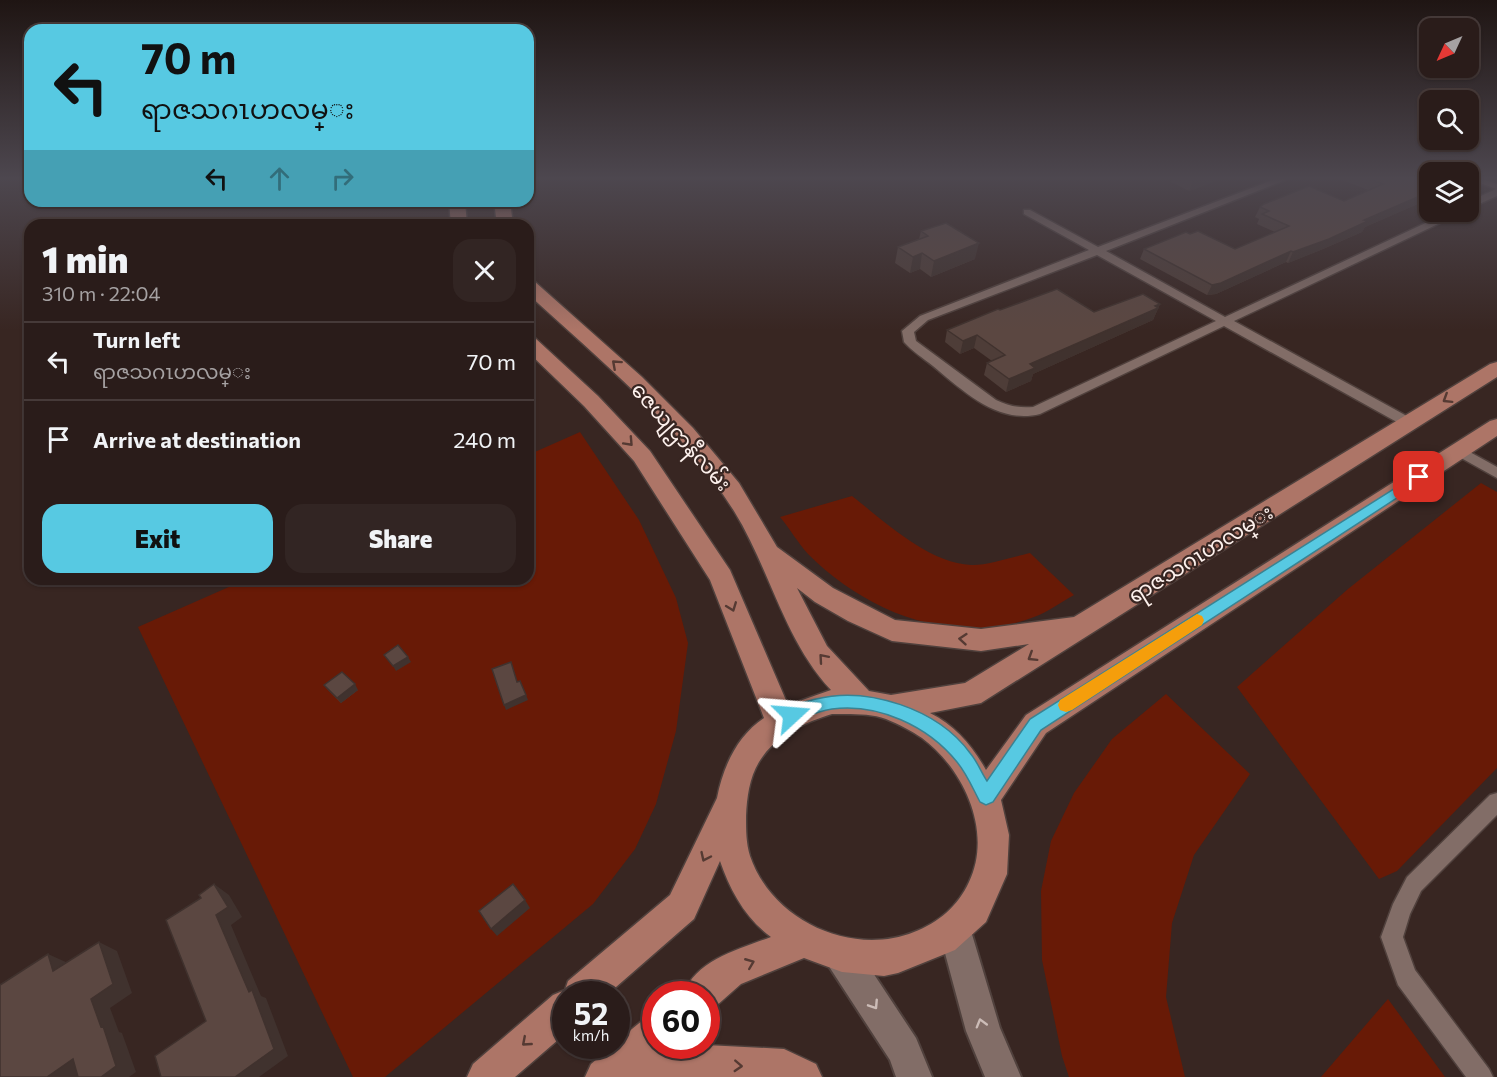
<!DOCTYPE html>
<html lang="en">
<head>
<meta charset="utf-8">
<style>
	:root { --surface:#2a1c1a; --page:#322523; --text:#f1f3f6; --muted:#a5a1a2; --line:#463a39; --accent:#57c9e2 }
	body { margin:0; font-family:Commissioner,"Noto Sans Myanmar",sans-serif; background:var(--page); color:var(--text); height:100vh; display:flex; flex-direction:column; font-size:22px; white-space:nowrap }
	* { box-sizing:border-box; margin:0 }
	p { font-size:20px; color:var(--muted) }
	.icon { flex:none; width:33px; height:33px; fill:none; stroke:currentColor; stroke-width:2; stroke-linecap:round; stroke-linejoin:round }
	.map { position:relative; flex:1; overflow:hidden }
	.drawer { position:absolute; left:24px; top:219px; width:510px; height:366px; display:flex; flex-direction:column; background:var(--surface); border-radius:18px; box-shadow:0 2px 4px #0004,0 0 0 2px var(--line) }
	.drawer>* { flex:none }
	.guide { position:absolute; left:24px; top:24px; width:510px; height:183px; border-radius:18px; box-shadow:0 2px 4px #0004,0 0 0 2px var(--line); background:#57c9e2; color:#111; overflow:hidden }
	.needle { width:39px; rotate:226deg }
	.controls { position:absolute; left:1419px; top:18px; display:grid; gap:12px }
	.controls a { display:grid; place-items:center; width:60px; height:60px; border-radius:12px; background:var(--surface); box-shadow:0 2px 4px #0004,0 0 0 2px var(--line); font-size:30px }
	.speed { position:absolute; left:552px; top:981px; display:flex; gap:12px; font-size:30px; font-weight:700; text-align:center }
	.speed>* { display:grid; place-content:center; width:78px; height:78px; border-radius:50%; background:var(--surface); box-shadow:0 2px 4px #0004,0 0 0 2px var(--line); line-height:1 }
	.speed small { font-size:15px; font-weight:400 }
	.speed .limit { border:9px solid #d22; background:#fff; color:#111 }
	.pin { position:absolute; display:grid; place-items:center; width:51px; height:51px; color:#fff; margin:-26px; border-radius:12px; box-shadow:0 3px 9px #0006 }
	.me { position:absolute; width:66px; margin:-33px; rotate:71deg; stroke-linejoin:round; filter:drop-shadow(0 0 4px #0008) }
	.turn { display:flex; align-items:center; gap:21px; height:126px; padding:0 18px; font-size:27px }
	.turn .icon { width:78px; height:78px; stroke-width:2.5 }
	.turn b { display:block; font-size:42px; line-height:51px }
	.lanes { display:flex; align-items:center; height:57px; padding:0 18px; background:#0003; justify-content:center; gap:30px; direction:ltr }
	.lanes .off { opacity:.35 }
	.round { display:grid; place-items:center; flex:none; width:63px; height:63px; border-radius:18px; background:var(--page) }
	.summary { display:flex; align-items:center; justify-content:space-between; height:102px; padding:0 18px }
	h1 { font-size:36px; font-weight:800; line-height:45px }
	.cta { display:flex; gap:12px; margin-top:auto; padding:12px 18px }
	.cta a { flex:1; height:69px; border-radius:18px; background:var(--accent); color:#111; font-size:24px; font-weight:800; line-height:69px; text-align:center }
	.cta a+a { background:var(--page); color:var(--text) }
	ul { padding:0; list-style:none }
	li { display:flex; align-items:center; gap:18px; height:78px; padding:0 18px; border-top:2px solid var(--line) }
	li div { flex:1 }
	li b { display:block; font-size:22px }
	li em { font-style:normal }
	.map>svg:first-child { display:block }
	.green { fill:#681a06 }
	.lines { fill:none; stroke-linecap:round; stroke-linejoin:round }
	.street-casing { stroke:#50413d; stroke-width:3 }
	.secondary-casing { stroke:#50413d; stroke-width:4 }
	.primary-casing { stroke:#50413d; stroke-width:3 }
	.street { fill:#826d67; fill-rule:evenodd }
	.secondary { fill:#826d67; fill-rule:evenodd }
	.primary { fill:#ad7567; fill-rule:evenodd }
	.wall { fill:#4e3d38 }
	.shaded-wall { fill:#40322e }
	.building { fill:#5b4741; stroke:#40322e; stroke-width:1.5 }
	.oneway { stroke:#553a33 }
	.oneway2 { stroke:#ccbcb7 }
	.route { fill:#57c9e2; stroke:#398393; stroke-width:1.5 }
	.slow { fill:#f59e0b }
	.labels { text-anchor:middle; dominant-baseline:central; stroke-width:4.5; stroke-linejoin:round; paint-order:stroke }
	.street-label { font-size:21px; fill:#fdf1ed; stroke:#382622 }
</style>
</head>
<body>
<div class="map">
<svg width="1497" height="1077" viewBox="0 0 1497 1077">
	<rect width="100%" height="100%" fill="#382622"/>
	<path class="green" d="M580 432 639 520 676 598 688 643 676 731 656 804 635 849 593 904 385 1077H353L138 627 247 579H528V455Z
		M1481 483 1497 492V768L1397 871 1379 879 1237 687 1348 589Z
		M852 496C884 521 928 563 971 565 986 566 1013 557 1030 553L1074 595C1061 602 1048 612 1034 617 954 648 866 612 808 554 798 543 790 529 780 517Z
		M1166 694 1250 774 1194 855 1172 923 1166 997 1185 1077H1069L1062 1056 1042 960 1041 891 1051 841 1074 793 1112 739Z
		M1388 999 1445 1077H1321Z"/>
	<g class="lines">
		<g class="street-casing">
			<path id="street" d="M1275 179H1288L1106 251 1225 317 1449 212H1460L1459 214 1234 321 1414 420 1416 423 1414 426H1404L1224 326 1040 414C998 425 962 390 933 366 923 358 912 351 904 342L902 331 920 316 1089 250 1024 214V210H1030L1098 247ZM1097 255 1216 321 1033 407C1018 408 1009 406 996 400L916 341 914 332 928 320Z
				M1470 179H1482L1497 184V196L1468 209V202L1496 189Z
				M1459 446 1497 467V478L1454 454 1452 451Z
				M1497 793V815L1421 891 1410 914 1403 937 1415 970 1489 1069 1493 1077H1466L1398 985 1381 937 1393 904 1407 877 1490 795Z"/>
		</g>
		<g class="secondary-casing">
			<path id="secondary" d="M955 915 966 920 971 931 1000 1028 1021 1077H985L966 1031 939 931 944 920Z
				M842 940 854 944 916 1038 932 1077H896L890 1060 830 968 826 956 830 944Z"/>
		</g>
		<g class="primary-casing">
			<path id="primary" d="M449 201H465L467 225H451Z
				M494 201H510L513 225H497Z
				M528 280 534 281 642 377 693 428 739 483 777 547 833 588 895 620 981 629 1074 617 1490 364 1497 362V377L981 703 930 713C955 725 973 747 986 770L1026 715 1490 421 1497 419V436L1046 733 1001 800 1009 835 1007 874 986 922 955 950 898 973 884 976 842 972 804 958 741 984 715 1007 706 1010V994H684C695 960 740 949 771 937 745 918 730 890 720 861L694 919 608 994H566V1033L515 1077H467L473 1064 553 995 565 990 568 981 670 895 717 798C723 767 737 736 764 718L710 580 634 461 584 406 528 352V336L535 338 598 396 650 451 730 570 788 705 831 690C784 640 770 569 734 511 681 426 601 361 528 294ZM797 588 815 602 848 621 892 641 981 651 1029 644 965 683 891 695 869 691 827 646ZM832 714C849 714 870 713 886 719 898 724 912 731 922 738 964 769 993 832 969 882 958 906 938 923 914 932 852 957 772 921 750 856 746 843 746 830 746 816 747 795 750 773 763 756 780 733 806 722 832 714Z
				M656 1015V1046H669L660 1054 706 1045 784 1049 816 1064 822 1077H585L591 1064 612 1046H616V1042L643 1020Z"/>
		</g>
		<use href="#street" class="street"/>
		<use href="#secondary" class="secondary"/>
		<use href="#primary" class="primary"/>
	</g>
	<path class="wall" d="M1173 179H1222L1189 191 1171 182Z
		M1340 179H1430V194L1425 196 1420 203 1365 227 1362 232 1323 249 1288 263 1286 262 1216 294 1207 295 1140 259 1144 249 1190 234 1235 249 1275 232 1257 224 1259 219 1255 217 1260 207 1344 201 1368 190Z
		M921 231 975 259 931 277 920 269 910 273 895 263 898 247 919 239Z
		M1160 304 1153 320 1033 374 1031 381 1006 392 984 375 987 363 992 361 974 348 960 354 945 342 947 330 1000 310 1094 312Z
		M324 685 358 690 341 703 328 690Z"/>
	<path class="shaded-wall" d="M1199 179H1222L1189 191 1193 181Z
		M1430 187V194L1425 196 1420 203 1365 227 1362 232 1323 249 1288 263 1293 252 1364 220Z
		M979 243 975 259 931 277 934 261Z
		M1291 251 1286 262 1216 294 1207 295 1212 285Z
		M922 253 920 269 910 273 913 257Z
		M1160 304 1153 320 1033 374 1031 381 1006 392 1009 379 1030 364Z
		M977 335 974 348 960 354 963 341Z
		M408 657 411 662 396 671 393 666Z
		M355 684 358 690 341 703 337 698Z
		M526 695 528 700 506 710 504 705Z
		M214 884 229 895 242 917 231 925 261 996 266 998 288 1056 259 1077H235L249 992 216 915Z
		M525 900 530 908 497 936 491 929Z
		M99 942 117 951 132 993 110 1008 119 1032 122 1033 136 1072 129 1077H101V1027L91 999Z
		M48 954 68 963 53 971Z
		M73 1059 93 1066 77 1077H47Z"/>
	<path class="building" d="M1188 179H1199L1193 181Z
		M1370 179H1430V187L1421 191 1427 193 1364 220 1368 221 1329 239 1293 252 1291 251 1221 283 1212 285 1144 249 1186 232 1190 234 1198 231 1235 249 1289 226 1262 214 1269 211 1260 207 1264 204 1309 186 1344 201 1383 184Z
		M946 223 979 243 934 261 922 253 913 257 898 247 928 236 921 231Z
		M1057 289 1094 312 1143 294 1160 304 1155 306 1158 308 1030 364 1035 368 1009 379 987 363 1005 355 977 335 963 341 947 330 998 309 1000 310Z
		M398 645 408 657 393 666 384 655Z
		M511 662 517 682 520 681 526 695 504 705 492 669Z
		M342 672 355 684 337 698 324 685Z
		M214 884 228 907 216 915 249 992 252 990 274 1049 235 1077H161L155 1056 206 1021 166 920 201 898 199 895Z
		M513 884 525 900 491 929 479 911Z
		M99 942 113 984 91 999 101 1027 103 1026 116 1066 101 1077H78L73 1059 47 1077H0V985L48 954 53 971Z"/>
	<defs><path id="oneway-chevron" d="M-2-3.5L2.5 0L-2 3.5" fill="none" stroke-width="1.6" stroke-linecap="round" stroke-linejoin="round" transform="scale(1.5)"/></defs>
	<g class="oneway">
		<use href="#oneway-chevron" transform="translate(616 364) rotate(-138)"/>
		<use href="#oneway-chevron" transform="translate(1447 399) rotate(148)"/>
		<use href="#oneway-chevron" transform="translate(629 442) rotate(47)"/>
		<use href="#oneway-chevron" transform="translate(732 607) rotate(69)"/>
		<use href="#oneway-chevron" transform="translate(963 639) rotate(-175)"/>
		<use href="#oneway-chevron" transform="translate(1032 657) rotate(148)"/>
		<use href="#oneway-chevron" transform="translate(823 658) rotate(-131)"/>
		<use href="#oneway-chevron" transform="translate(705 857) rotate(115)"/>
		<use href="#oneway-chevron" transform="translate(750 963) rotate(-22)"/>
		<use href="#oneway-chevron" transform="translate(526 1042) rotate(139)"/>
		<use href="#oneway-chevron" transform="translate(738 1066) rotate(3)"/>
	</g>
	<g class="oneway2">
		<use href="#oneway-chevron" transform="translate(874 1005) rotate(57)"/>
		<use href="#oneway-chevron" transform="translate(981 1023) rotate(-106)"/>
	</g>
	<linearGradient id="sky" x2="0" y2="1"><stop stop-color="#1f1513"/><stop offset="0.54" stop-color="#4d474f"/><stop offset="1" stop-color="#4d474f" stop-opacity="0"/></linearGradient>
	<rect width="1497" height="330" fill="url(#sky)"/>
	<path class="route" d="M1419 473 1423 474 1425 477 1423 481 1041 730 993 802 986 805 980 802C973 789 967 774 957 762 928 726 878 703 832 709 818 711 805 717 792 722L787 720 784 715C789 704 805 702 816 699 868 686 938 709 970 753 977 761 981 772 987 781L1030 719Z"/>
	<path class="slow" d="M1197 614 1202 616 1204 620 1202 625 1072 710 1066 712 1060 710 1058 705 1060 700Z"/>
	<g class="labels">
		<g class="street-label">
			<text transform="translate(682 436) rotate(48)">ဇေယျဌာနီလမ်း</text>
			<text transform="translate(1200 553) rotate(-32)">ရာဇသဂၤဟလမ္း</text>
		</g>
	</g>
</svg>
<div class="controls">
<a><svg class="needle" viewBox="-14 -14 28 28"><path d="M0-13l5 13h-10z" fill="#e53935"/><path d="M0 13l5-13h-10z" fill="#a5a1a2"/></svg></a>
<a><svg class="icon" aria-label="search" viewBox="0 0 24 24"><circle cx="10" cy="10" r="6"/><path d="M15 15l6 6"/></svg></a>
<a><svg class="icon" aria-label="layers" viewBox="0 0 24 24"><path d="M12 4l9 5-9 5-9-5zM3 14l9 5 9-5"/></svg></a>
</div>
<div class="speed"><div>52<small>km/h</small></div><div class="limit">60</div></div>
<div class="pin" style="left:1419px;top:477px;background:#d93025"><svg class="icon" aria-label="arrive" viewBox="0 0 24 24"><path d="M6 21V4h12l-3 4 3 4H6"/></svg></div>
<svg class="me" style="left:792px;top:715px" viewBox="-20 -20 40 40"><path d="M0-17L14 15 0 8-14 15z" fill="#57c9e2" stroke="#fff" stroke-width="4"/></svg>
<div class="guide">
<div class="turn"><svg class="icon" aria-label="left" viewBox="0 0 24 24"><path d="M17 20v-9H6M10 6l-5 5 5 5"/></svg><div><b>70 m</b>ရာဇသဂၤဟလမ္း</div></div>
<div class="lanes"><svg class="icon" aria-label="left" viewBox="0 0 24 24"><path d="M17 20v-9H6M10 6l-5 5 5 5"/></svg><svg class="icon off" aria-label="ahead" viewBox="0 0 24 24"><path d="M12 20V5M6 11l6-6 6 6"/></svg><svg class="icon off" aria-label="right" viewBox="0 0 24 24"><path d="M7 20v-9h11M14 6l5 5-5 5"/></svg></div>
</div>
<section class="drawer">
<div class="summary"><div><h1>1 min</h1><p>310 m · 22:04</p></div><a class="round"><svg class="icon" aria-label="close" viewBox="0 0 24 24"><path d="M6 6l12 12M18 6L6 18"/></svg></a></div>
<ul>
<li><svg class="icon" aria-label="left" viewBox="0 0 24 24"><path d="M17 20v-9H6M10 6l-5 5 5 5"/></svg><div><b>Turn left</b><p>ရာဇသဂၤဟလမ္း</p></div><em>70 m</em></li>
<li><svg class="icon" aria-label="arrive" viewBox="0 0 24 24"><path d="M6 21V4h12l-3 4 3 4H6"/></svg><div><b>Arrive at destination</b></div><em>240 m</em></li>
</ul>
<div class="cta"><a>Exit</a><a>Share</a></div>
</section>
</div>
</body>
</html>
